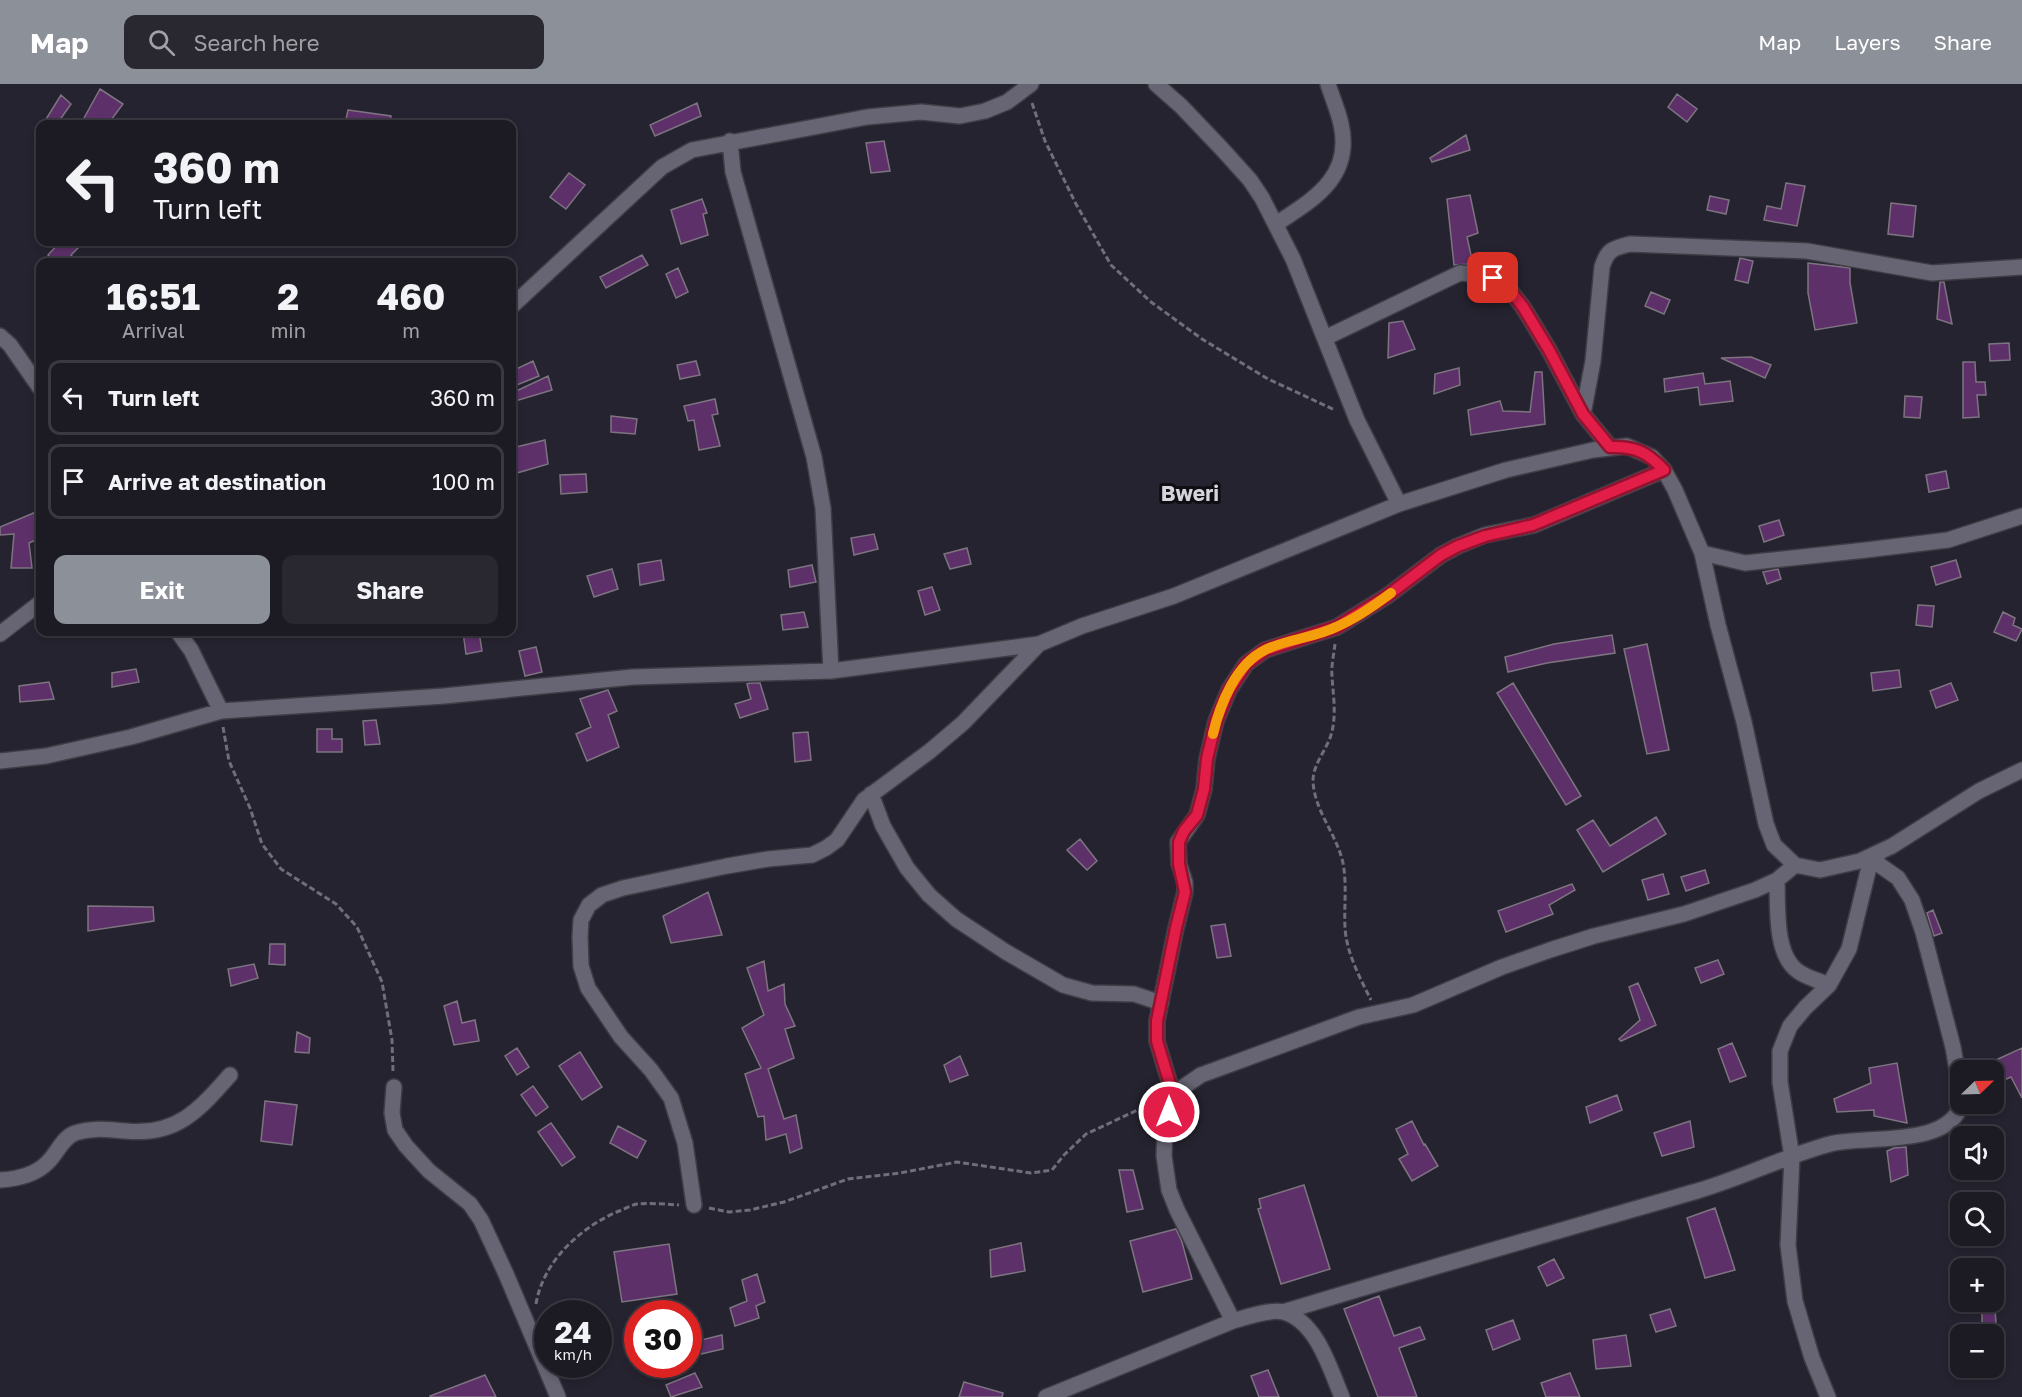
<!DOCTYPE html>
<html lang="en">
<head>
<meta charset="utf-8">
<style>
	:root { --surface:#1c1a23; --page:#292730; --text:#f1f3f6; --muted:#a0a1a6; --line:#3a3841; --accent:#8c9099 }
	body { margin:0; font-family:"Golos Text",sans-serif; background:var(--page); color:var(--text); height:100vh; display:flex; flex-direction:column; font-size:22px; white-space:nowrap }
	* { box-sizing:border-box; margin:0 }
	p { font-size:20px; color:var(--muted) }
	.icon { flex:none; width:33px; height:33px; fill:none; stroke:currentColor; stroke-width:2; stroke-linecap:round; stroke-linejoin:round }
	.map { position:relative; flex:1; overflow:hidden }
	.drawer { position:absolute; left:36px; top:174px; width:480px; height:378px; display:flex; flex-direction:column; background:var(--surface); border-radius:12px; box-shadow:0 3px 9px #0003,0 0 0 2px var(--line) }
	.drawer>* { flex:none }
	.top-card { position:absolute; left:36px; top:36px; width:480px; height:126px; border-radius:12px; box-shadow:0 3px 9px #0003,0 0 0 2px var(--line); background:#1c1a23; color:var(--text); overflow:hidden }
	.needle { width:39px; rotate:67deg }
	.tools { position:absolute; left:1950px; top:976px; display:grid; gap:12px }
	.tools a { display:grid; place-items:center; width:54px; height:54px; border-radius:12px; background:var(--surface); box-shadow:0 3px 9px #0003,0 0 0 2px var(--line); font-size:30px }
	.speed { position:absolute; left:534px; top:1216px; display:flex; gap:12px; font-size:30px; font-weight:700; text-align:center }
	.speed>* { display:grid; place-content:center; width:78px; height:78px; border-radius:50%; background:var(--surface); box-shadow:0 3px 9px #0003,0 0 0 2px var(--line); line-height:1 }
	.speed small { font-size:15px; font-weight:400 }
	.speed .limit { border:9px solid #d22; background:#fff; color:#111 }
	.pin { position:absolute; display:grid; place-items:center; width:51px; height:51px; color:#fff; margin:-26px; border-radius:12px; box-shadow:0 3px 9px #0006 }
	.me { position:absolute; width:66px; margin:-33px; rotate:0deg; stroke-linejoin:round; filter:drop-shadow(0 0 4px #0008) }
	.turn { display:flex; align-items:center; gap:21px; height:126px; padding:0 18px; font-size:27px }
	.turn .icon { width:78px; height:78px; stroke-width:2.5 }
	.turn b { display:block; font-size:42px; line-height:51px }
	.eta { display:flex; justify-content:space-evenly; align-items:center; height:102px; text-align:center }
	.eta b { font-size:36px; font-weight:700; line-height:42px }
	.button { display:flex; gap:12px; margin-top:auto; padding:12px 18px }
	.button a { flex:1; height:69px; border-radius:12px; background:var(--accent); color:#fff; font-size:24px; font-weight:700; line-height:69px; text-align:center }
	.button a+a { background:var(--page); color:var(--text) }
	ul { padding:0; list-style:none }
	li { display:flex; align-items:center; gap:18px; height:75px; margin:0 12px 9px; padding:0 6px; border:3px solid var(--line); border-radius:12px }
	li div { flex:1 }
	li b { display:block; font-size:22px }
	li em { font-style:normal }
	header { display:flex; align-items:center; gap:36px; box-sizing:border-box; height:84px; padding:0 30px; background:var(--accent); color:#fff }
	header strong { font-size:28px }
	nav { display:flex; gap:33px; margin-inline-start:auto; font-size:21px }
	.search { width:420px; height:54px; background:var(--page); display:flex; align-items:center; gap:15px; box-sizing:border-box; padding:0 21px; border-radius:12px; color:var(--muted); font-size:22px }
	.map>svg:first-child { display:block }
	.building { fill:#5d306a; stroke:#7d7480; stroke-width:1.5 }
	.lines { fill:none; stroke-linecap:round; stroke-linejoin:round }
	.street-casing { stroke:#3e3d46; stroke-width:18 }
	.path { stroke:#706e78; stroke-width:3; stroke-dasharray:6 3; stroke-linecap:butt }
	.street { stroke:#676573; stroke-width:15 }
	.route-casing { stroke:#92132f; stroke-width:15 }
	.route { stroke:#e11d48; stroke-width:10 }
	.slow { stroke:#f59e0b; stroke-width:10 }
	.labels { text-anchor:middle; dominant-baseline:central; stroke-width:6; stroke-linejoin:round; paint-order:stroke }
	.quarter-label { font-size:21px; font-weight:bold; fill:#d5d3db; stroke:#0e0e13 }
</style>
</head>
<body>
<header>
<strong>Map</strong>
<div class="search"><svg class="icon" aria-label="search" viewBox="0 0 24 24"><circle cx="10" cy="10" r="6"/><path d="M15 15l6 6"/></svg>Search here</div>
<nav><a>Map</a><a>Layers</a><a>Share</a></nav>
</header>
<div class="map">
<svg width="2022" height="1313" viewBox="0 0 2022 1313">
	<rect width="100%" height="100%" fill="#25232f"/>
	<path class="building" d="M100 5 123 20 108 40H91L83 36Z
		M1677 10 1697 25 1687 38 1668 23Z
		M61 11 71 20 57 40H43Z
		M697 19 701 32 655 52 650 41Z
		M348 26 391 32 390 40H345Z
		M1466 51 1470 66 1432 78 1430 74Z
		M884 57 890 87 871 89 866 59Z
		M569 89 585 101 566 125 550 113Z
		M1786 99 1805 102 1797 142 1764 136 1767 122 1781 125Z
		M1470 111 1478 149 1467 153 1473 180 1454 181 1447 115Z
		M1710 112 1729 116 1726 130 1707 126Z
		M702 115 707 129 703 130 708 151 681 160 671 126Z
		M1891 119 1916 122 1913 153 1888 150Z
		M60 158H84L71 171 78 178H55L48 171Z
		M642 171 648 181 606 204 600 193Z
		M1740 174 1753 177 1748 199 1735 196Z
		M1808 179 1850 184V199L1857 239 1815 246 1808 209Z
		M678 184 688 208 676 214 666 190Z
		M1940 198H1944L1952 240 1937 235Z
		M1651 208 1670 216 1664 230 1645 222Z
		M1403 237 1415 265 1388 274 1389 239Z
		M2009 259 2010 276 1990 277 1989 260Z
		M1751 273 1771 281 1765 294 1721 274Z
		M533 277 539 292 512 303V287Z
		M696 277 700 291 680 295 677 281Z
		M1963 278H1975L1976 298H1985L1986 311H1977L1979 333 1963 334Z
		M1459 284 1460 301 1434 310 1435 290Z
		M1535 288H1542L1545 340 1471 351 1468 326 1500 317 1503 327 1530 328Z
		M1703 289 1705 300 1730 297 1733 317 1700 321 1698 303 1665 308 1664 295Z
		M548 292 552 306 512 318V309Z
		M1905 312 1922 313 1920 334 1904 333Z
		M715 315 718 330 712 331 720 362 699 366 694 336 688 337 684 322Z
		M611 332 637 335 635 350 611 348Z
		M545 356 548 380 517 389 512 364Z
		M1946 387 1949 404 1929 408 1926 391Z
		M586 390 587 408 561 410 560 391Z
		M36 428 40 438V454L29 459 32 484H11L14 450 0 451V443Z
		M1779 436 1784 451 1764 458 1759 442Z
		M874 450 878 465 854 471 851 454Z
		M967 464 971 480 950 485 944 470Z
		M661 476 664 496 640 501 638 480Z
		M1956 476 1961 493 1936 501 1931 483Z
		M812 481 816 498 790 503 788 486Z
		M612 485 618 505 594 513 587 492Z
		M1778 485 1781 495 1767 500 1763 488Z
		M932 503 940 526 925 531 918 507Z
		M1918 521 1934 522 1932 543 1916 541Z
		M804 528 808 543 783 546 781 531Z
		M2003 528 2015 534 2013 541 2022 545 2016 557 1994 548Z
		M463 548H479L482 567 466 570Z
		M1612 551 1615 569 1547 579 1508 588 1505 573 1554 560Z
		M1647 560 1669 666 1647 670 1624 565Z
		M536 563 542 588 525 592 519 567Z
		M136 585 139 598 112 603V589Z
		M1899 586 1901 603 1873 607 1871 589Z
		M49 598 54 615 20 618 19 602Z
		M750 599H760L768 625 740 634 735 620 751 615 747 600Z
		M1513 599 1581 712 1566 721 1497 609Z
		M1951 599 1958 616 1936 624 1930 607Z
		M608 606 617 627 608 631 619 663 587 677 576 650 591 643 580 615Z
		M376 636 380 660 365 661 363 637Z
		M317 645H332V655H342V668H317Z
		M808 648 811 676 795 678 793 649Z
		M1656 733 1666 750 1603 788 1577 746 1593 736 1610 762Z
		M1080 755 1097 777 1087 786 1067 766Z
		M1705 786 1709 799 1686 807 1681 793Z
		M1663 790 1669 810 1648 816 1642 796Z
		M1572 800 1575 806 1549 821 1553 830 1506 848 1498 827Z
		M708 808 722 851 671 859 663 832Z
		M88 822 153 823 154 837 88 847Z
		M1933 826 1942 849 1934 852 1927 829Z
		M1225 840 1231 872 1217 874 1211 842Z
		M270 860H285V881L269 880Z
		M1718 876 1724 890 1701 899 1695 884Z
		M764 877 768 907 784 900 785 920 795 942 785 945 794 974 768 985 784 1035 796 1031 802 1064 790 1069 786 1050 766 1056 764 1032 758 1033 745 990 761 984 742 944 764 931 747 884Z
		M254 880 258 894 231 902 228 885Z
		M1638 899 1656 941 1621 957 1619 955 1640 936 1629 903Z
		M457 917 462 939 475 936 479 957 454 961 444 922Z
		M297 948 310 954 309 969 295 968Z
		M1732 959 1746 992 1730 998 1718 965Z
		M517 964 529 983 517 991 505 972Z
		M2022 964V1014L2011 993 2004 996 1996 976Z
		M580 968 602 1003 582 1016 559 982Z
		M960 972 968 991 950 998 944 981Z
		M1897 979 1907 1039 1874 1032V1026L1837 1028 1834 1015 1871 999 1869 984Z
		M533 1002 548 1023 536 1032 521 1011Z
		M1617 1011 1622 1026 1590 1039 1586 1023Z
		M265 1017 297 1021 292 1061 261 1057Z
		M1412 1037 1424 1061 1425 1060 1438 1082 1412 1097 1399 1075 1408 1070 1396 1045Z
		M1690 1037 1694 1063 1662 1072 1654 1049Z
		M551 1039 575 1073 562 1082 538 1048Z
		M618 1042 646 1057 637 1074 610 1059Z
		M1906 1063 1908 1091 1891 1098 1887 1067 1894 1064Z
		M1119 1086H1133L1143 1125 1127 1128Z
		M1304 1101 1330 1185 1281 1200 1258 1125 1261 1124 1259 1115Z
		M1715 1124 1735 1186 1705 1194 1687 1134Z
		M1176 1145 1182 1158 1192 1195 1143 1208 1130 1157Z
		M1021 1159 1025 1187 991 1193 990 1166Z
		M669 1160 677 1210 622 1218 614 1168Z
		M1554 1175 1564 1194 1547 1202 1538 1183Z
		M757 1190 765 1218 756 1222 759 1234 735 1242 730 1224 747 1217 742 1196Z
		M1379 1212 1394 1252 1420 1243 1425 1255 1399 1264 1417 1313H1378L1344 1225Z
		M1982 1221H1995L1996 1242 1982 1243Z
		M1670 1225 1676 1242 1656 1248 1650 1231Z
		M1513 1236 1520 1255 1493 1266 1486 1246Z
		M722 1251 723 1265 701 1270V1256Z
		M1626 1251 1631 1282 1596 1285 1593 1256Z
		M1268 1286 1279 1313H1259L1251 1292Z
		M695 1289 702 1303 671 1313 666 1301Z
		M1570 1289 1580 1313H1546L1541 1299Z
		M485 1291 496 1313H430V1312Z
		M964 1298 1003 1309 1002 1313H959Z"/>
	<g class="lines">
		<g class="street-casing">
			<path id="street" d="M1156 0 1181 22 1222 65 1250 96 1262 114 1293 175 1357 336 1399 420
				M730 57 733 88 814 373 823 424 831 587
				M1276 140C1314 115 1353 93 1341 40 1338 26 1332 13 1328 0
				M512 222 662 83 692 66 867 33 921 28 960 32 985 27 1007 18 1031 0
				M0 252 10 261 40 304
				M1325 254 1460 189 1486 191 1509 205 1523 223 1549 266 1583 330 1610 363
				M1583 330 1593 277 1602 183C1607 166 1613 164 1630 160L1807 167 1932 189 2022 183
				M1702 469 1745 479 1866 466 1948 456 2022 432
				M178 548 191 566 221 627
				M0 550 40 519
				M0 677 46 672 131 653 221 627 444 612 633 593 831 587 1039 560 1082 542 1174 512 1399 420 1506 386 1593 366 1627 362 1652 373 1664 386 1675 406 1702 469 1718 541 1744 638 1766 740 1774 761 1795 781 1820 786 1860 777 1892 762 1979 707 2022 686
				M871 710 883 742 907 784 929 811 956 835 1006 868 1063 901 1092 909 1134 910 1161 919
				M1871 775 1898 794 1912 816 1923 848 1953 963 1960 1003
				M1777 796C1778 822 1774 872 1799 888 1808 894 1820 897 1829 901
				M394 1003 392 1029 395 1046 406 1062 429 1087 470 1120 481 1136 506 1190 558 1313
				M1173 1010 1157 957V937L1176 844 1185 808V798L1179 780 1178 758 1197 731 1204 705 1207 675 1216 637 1229 606 1246 580 1265 566 1337 543 1387 512 1441 471 1458 462 1485 451 1534 441 1664 386
				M0 1096C16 1095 35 1091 47 1079 57 1070 62 1054 75 1049 92 1043 109 1046 126 1047 177 1052 199 1026 230 991
				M694 1121 685 1059 671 1014 651 986 621 953 588 904 581 882 580 853 581 836 589 821 602 811 623 804 727 782 768 775 812 771 826 764 837 756 864 716 930 667 963 639 1039 560
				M1283 1228C1421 1186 1559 1147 1697 1107 1742 1094 1785 1072 1830 1060 1864 1051 1950 1064 1961 1020
				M1233 1237 1177 1126 1169 1106 1164 1072 1165 1046 1173 1010 1201 991 1223 983 1359 933 1413 921 1502 883 1550 866 1594 852 1684 830 1755 806 1777 796 1795 781
				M1046 1313 1233 1237C1246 1233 1271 1225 1283 1228 1317 1237 1330 1285 1342 1313
				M1828 1313 1812 1274 1795 1217 1788 1161 1792 1073 1780 998V967L1790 942 1805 924 1829 901 1849 865 1871 775 1878 771"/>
		</g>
		<path class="path" d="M1032 19 1045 57 1076 120 1111 181 1151 218 1202 255 1268 295 1335 326
			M1335 560C1334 570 1331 581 1332 592 1333 611 1337 631 1331 651 1326 667 1313 680 1313 697 1314 726 1337 751 1343 779 1347 800 1344 822 1345 843 1346 868 1360 894 1371 916
			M223 643 229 677 250 724 262 760 281 785 336 820 357 843 382 898 392 956 393 987
			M709 1124 729 1128 750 1126 784 1118 848 1095 900 1089 957 1078 1031 1089 1052 1086 1064 1071 1086 1050 1155 1018
			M536 1220C543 1177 581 1143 619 1127 625 1125 631 1121 637 1120 650 1119 665 1120 679 1121"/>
		<use href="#street" class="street"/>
	</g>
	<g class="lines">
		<g class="route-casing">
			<path id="route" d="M1169 1028 1173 1010 1157 957V937L1176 844 1185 808 1179 780V758L1184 747 1197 731 1204 705 1207 675 1216 637 1229 606 1246 580 1265 566 1337 543 1387 512 1441 471 1458 462 1485 452 1533 441 1664 386C1647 368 1635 362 1610 363L1583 330 1549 266 1523 223 1509 205 1493 194"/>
		</g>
		<use href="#route" class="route"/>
		<path class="slow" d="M1213 650C1220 620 1236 580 1265 566 1287 555 1314 554 1336 543 1355 535 1375 521 1391 509"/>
	</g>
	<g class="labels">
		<g class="quarter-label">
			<text x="1190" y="409">Bweri</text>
		</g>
	</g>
</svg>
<div class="tools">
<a><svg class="needle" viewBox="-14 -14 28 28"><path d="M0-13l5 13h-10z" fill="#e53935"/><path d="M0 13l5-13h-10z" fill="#a0a1a6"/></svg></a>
<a><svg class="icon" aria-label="sound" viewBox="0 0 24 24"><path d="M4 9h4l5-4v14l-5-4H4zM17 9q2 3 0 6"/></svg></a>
<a><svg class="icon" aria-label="search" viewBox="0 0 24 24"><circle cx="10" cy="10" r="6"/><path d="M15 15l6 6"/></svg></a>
<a>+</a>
<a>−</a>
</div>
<div class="speed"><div>24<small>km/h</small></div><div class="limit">30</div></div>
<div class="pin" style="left:1493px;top:194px;background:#d93025"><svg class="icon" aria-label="arrive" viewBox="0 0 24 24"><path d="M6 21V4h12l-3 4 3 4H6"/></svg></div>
<svg class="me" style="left:1169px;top:1028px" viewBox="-20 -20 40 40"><circle r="17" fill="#e11d48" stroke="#fff" stroke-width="3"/><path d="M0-11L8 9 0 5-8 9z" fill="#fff"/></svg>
<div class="top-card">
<div class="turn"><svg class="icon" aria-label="left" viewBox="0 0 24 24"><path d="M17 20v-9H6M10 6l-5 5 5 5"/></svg><div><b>360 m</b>Turn left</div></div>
</div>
<section class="drawer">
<div class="eta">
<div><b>16:51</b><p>Arrival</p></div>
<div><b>2</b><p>min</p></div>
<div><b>460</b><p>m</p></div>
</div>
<ul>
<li><svg class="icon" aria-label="left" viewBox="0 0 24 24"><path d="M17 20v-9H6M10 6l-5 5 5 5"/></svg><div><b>Turn left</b></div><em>360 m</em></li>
<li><svg class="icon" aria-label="arrive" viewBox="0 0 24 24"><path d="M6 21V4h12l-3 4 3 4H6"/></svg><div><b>Arrive at destination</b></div><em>100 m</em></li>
</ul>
<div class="button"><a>Exit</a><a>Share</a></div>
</section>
</div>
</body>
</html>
